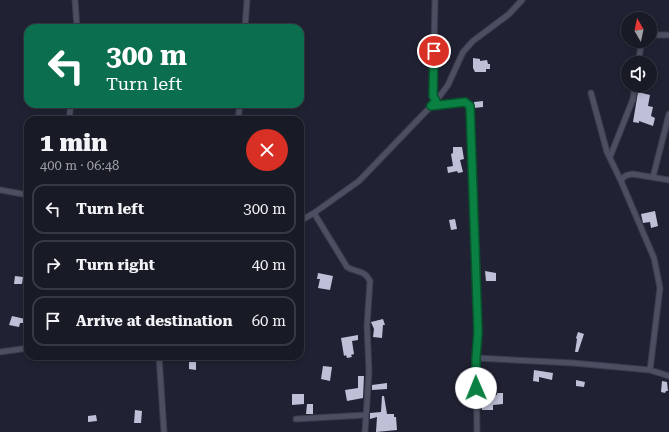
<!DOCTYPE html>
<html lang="en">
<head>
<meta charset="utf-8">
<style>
	:root { --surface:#181a26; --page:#21232e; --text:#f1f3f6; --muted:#9fa1a7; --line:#363843 }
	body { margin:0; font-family:"Roboto Serif",serif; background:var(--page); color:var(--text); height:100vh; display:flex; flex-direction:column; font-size:15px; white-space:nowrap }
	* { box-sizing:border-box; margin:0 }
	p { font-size:13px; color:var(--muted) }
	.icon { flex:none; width:22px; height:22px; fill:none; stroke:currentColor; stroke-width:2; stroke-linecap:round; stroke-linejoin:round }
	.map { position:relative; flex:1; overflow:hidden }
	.panel { position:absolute; left:24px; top:116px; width:280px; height:244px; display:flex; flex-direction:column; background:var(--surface); border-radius:12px; box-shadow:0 2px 6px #0003,0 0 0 1px var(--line) }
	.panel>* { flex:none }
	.top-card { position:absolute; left:24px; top:24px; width:280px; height:84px; border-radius:12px; box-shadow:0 2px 6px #0003,0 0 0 1px var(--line); background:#0b6e4f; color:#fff; overflow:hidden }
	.needle { width:26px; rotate:351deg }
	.buttons { position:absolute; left:621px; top:12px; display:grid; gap:8px }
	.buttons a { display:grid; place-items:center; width:36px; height:36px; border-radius:50%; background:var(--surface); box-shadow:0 2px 6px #0003,0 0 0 1px var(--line); font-size:20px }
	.pin { position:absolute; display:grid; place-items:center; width:34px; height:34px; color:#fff; margin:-17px; border:2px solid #fff; border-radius:50%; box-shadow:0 1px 4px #0007 }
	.me { position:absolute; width:44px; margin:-22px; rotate:359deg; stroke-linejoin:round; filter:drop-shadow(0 0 3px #0008) }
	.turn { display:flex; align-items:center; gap:14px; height:84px; padding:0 16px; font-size:18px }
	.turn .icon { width:52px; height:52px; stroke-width:2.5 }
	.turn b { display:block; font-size:28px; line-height:34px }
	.round { display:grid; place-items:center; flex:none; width:42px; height:42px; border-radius:21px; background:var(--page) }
	.summary { display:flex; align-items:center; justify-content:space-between; height:68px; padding:0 16px }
	h1 { font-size:24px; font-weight:800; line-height:30px }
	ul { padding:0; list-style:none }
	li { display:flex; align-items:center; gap:12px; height:50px; margin:0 8px 6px; padding:0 8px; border:2px solid var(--line); border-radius:12px }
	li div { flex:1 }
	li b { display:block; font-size:15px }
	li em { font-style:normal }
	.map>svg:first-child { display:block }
	.building { fill:#bdc0d7 }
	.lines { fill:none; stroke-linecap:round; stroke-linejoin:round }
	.street-casing { stroke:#3b3c4a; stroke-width:7 }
	.street { stroke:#4c4f62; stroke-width:5 }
	.route-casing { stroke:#07532c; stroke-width:10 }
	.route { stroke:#0b8043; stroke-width:7 }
</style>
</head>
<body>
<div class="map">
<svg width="669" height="432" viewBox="0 0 669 432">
	<rect width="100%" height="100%" fill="#202233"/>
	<path class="building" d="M473 58 480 59V61L487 60 488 64H490V69H486V72H475L473 68Z
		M638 92 650 95 648 106 653 107 651 116 655 118 653 126 639 121V123L633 122Z
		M483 101V107L474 108V102Z
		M453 147H462L464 159 460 160 463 172 458 173 457 171 448 173 447 167 453 166 451 154 453 153Z
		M655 211 658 226 651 228 650 222 643 223 641 214Z
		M455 219 457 229 451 230 449 220Z
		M485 271 496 273V281H486Z
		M318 273 333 276 330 290 318 288 320 279H317Z
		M15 276 23 277 22 284H14Z
		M12 316 25 319V323H20L19 327 9 325Z
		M383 319 385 325H383L382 338 373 337 374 329 371 322Z
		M578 332 584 334 578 352H575L577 339 576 338Z
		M358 335V340L352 341 354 354 351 355 352 357 347 358 346 355 344 356 341 338Z
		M189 362H196V370L189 369Z
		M323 366 332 367 330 381 321 379Z
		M534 370 553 373 552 380 539 377V382L533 381Z
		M358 376H364L363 398 347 401 345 390 358 388Z
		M576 380 585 382 584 387 576 386Z
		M662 381 667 382 668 391H666L665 393 661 392Z
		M387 383V389L372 390V385Z
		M497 393H503V404L493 405V410H482L481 396 497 395Z
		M292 394H304V404L292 405Z
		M382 396H384L387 414H394V417H396L397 430 376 432 377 417 370 419V413L381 412Z
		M307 404H313V414H306Z
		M135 410 142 411 141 423H134Z
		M96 415 97 421 88 422V416Z"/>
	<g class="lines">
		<g class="street-casing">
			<path id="street" d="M75 0 77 28
				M435 0 433 87V96L436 101
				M245 28 247 0
				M650 35H669
				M638 63 642 41
				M591 93 607 152 621 181
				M431 106 465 102 470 106 478 332 476 358 477 432
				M69 120 71 104
				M238 120 240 104
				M610 157 633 99 635 85
				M653 177 669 114
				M0 190 28 195
				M314 213 347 267C356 273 364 269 370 281L367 326 369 371 365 432
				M300 221 314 213 359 181 436 101 448 85 463 52 473 41 509 14 522 0
				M0 352 28 348
				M159 356 164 432
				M476 358 573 363 650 370 669 376
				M650 370 660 288 654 258 621 181C624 175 627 175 633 174L669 180
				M296 419 366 415"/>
		</g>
		<use href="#street" class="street"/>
	</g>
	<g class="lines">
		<g class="route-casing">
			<path id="route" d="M434 51 433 96 436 101 431 106 465 102 470 106 478 332 476 358V388"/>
		</g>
		<use href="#route" class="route"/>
	</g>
</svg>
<div class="buttons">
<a><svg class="needle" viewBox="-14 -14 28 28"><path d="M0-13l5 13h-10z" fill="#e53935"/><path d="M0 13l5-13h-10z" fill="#9fa1a7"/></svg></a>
<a><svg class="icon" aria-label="sound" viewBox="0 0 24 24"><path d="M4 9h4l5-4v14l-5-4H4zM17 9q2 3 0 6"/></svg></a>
</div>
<div class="pin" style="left:434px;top:51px;background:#d93025"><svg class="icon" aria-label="arrive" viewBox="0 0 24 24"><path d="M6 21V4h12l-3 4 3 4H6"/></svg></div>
<svg class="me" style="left:476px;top:388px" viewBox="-20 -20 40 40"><circle r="19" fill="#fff"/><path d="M0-13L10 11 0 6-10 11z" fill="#0b8043"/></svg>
<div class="top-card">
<div class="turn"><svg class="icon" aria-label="left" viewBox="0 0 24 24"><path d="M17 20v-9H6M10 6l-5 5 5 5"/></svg><div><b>300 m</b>Turn left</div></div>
</div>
<section class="panel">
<div class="summary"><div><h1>1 min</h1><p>400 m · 06:48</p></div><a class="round" style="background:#d93025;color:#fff"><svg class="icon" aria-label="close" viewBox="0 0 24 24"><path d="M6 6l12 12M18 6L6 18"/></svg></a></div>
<ul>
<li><svg class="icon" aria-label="left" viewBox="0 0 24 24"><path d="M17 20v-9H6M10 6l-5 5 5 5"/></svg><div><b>Turn left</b></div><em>300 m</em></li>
<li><svg class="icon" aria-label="right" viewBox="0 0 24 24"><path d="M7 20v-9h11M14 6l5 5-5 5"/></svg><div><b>Turn right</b></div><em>40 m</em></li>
<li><svg class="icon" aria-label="arrive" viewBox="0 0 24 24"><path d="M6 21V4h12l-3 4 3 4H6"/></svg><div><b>Arrive at destination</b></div><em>60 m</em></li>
</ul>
</section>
</div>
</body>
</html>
